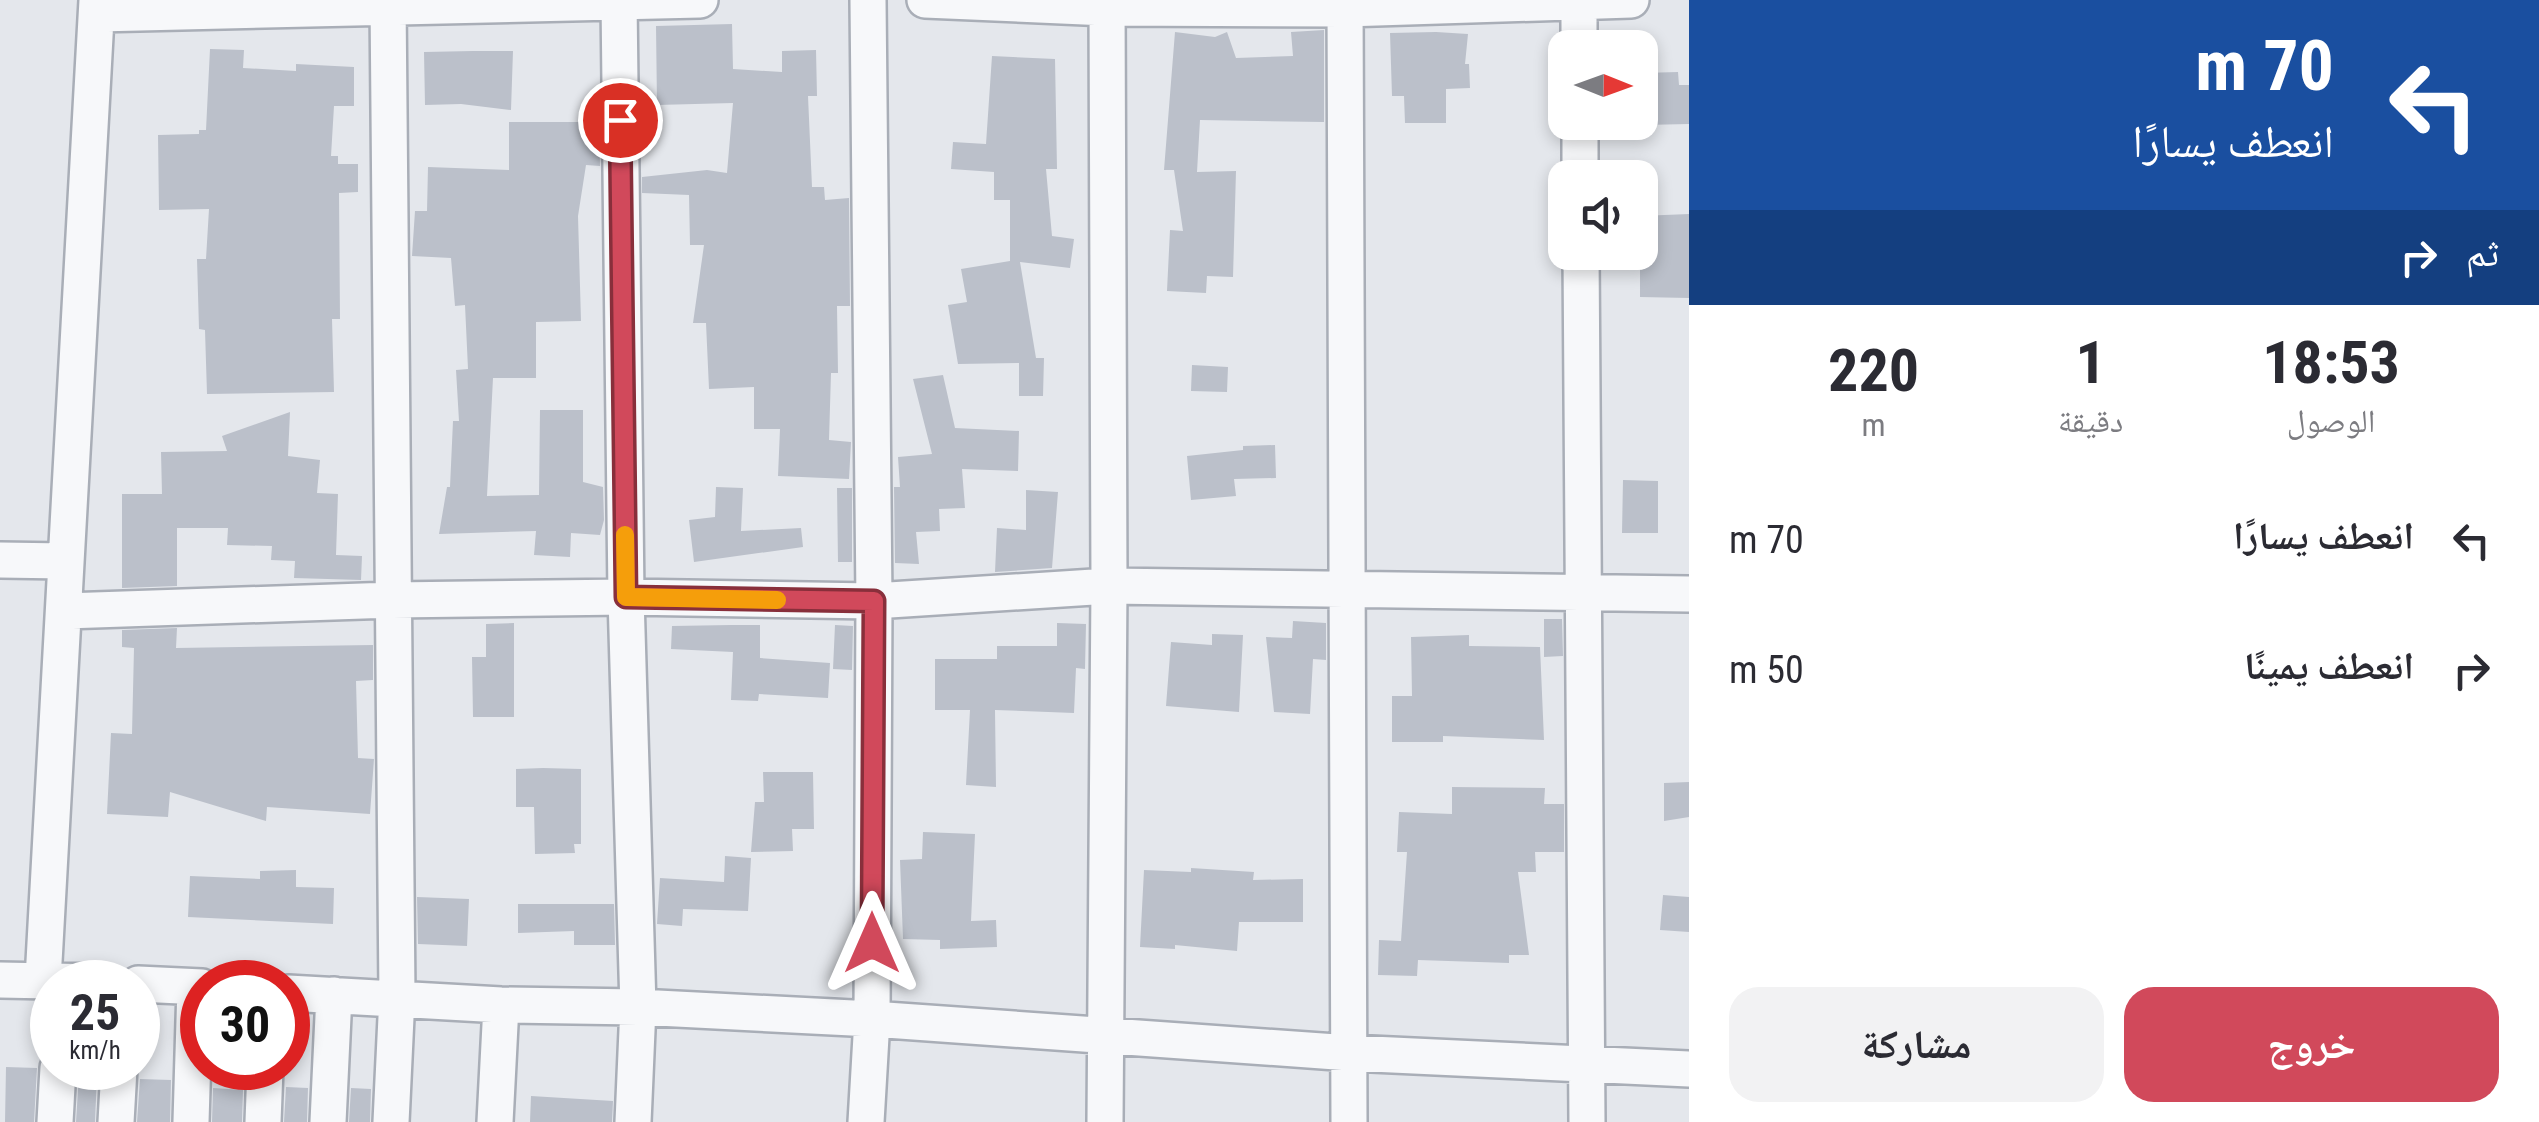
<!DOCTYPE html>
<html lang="ar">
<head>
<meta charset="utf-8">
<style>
	:root { --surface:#fff; --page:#f2f2f3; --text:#2b2b33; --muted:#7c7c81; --accent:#d1495b }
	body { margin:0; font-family:"Roboto Condensed","Noto Naskh Arabic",sans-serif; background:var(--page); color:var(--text); direction:rtl; height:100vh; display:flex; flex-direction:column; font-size:38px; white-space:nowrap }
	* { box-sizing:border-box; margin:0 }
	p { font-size:32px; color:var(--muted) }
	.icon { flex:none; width:55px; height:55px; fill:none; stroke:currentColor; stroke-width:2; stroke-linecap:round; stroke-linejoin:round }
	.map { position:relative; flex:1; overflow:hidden; direction:ltr }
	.details { display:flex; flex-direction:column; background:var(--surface); width:850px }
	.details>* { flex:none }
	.banner { background:#1a4fa0; color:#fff; overflow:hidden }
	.needle { width:65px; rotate:91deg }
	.tools { position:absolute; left:1548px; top:30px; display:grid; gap:20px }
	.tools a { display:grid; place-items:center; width:110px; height:110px; border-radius:20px; background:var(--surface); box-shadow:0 5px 15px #0003; font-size:50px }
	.speed { position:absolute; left:30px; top:960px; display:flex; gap:20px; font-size:50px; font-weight:700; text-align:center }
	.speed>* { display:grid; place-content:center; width:130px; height:130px; border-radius:50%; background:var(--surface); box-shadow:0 5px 15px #0003; line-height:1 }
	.speed small { font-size:25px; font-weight:400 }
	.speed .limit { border:15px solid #d22; background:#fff; color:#111 }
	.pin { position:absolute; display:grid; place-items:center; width:85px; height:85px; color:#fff; margin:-42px; border:5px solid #fff; border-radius:50%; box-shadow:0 2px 10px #0007 }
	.me { position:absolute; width:110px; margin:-55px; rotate:0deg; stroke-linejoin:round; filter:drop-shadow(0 0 8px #0008) }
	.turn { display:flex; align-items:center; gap:35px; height:210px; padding:0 40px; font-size:45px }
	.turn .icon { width:130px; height:130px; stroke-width:2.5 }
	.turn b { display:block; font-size:70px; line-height:85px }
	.then { display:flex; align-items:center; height:95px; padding:0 40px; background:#0003; gap:20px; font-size:38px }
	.eta { display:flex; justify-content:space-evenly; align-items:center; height:170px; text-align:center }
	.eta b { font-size:60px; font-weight:700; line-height:70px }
	.primary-button { display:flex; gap:20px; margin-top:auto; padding:20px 40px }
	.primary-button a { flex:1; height:115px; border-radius:30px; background:var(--accent); color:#fff; font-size:40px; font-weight:700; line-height:115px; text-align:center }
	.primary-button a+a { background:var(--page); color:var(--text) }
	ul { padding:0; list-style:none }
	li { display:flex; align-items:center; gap:30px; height:130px; padding:0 40px }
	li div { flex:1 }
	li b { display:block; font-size:38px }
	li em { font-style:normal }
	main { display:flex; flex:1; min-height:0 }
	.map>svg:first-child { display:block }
	.building { fill:#bbc0ca }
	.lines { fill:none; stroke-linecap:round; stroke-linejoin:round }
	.minor-casing { stroke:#a9aeb7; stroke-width:40 }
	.minor { stroke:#f7f8fa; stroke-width:35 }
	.route-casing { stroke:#882f3b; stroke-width:25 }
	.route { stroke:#d1495b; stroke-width:18 }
	.slow { stroke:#f59e0b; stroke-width:18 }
</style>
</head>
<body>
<main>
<section class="details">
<div class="banner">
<div class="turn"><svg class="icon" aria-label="left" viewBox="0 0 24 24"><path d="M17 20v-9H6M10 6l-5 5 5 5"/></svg><div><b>70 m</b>انعطف يسارًا</div></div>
<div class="then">ثم<svg class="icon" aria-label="right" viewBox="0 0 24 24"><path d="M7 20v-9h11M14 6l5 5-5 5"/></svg></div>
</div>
<div class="eta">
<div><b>18:53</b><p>الوصول</p></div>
<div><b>1</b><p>دقيقة</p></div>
<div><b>220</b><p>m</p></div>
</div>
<ul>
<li><svg class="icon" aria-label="left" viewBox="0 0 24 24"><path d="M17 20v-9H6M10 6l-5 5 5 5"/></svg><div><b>انعطف يسارًا</b></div><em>70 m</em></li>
<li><svg class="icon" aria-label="right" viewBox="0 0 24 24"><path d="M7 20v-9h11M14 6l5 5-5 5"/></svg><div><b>انعطف يمينًا</b></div><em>50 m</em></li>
</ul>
<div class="primary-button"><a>خروج</a><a>مشاركة</a></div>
</section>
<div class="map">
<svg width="1689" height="1122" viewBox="0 0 1689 1122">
	<rect width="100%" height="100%" fill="#e4e7ec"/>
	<path class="building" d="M732 24 733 69 782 72V51L816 50 817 96H808L812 187H824L825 200 849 198 850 306H837L838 373H831L829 440 851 442 849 479 778 476 780 429H754V387L709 389 706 323H693L704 245H690L689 195 642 193V177L707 170 727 173 733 103 657 105 656 26Z
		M1324 30V122L1200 120 1197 172 1236 171 1233 277 1207 276 1206 293 1167 291 1170 230 1183 231 1174 170H1164L1175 32 1215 37 1227 32 1236 58 1293 56 1291 32Z
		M1436 32 1468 34 1465 64H1469L1470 88 1446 89V123H1405L1404 96H1392L1390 33Z
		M210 49 244 50 243 68 296 71V64L354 67V106H334L331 156H338V164H358V192L339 193 340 319H332L334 392 207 394 205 330 199 329 197 259H206L209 209 159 210 158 135 199 134V130H206Z
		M473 51H513L511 110 461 104 425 105 424 52Z
		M992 56 1055 59 1057 169H1046L1052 236 1074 239 1070 268 1020 262 1036 358H1044L1043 396H1019V363L958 364 948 305 967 302 961 269 1010 261V200H994V172L951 169 953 142 986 144Z
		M1678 72 1679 85H1689V124L1644 125 1642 73Z
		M509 122H599L600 166 586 165 578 216 581 321 536 322V378H493L487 496 539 495 540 410H583V482L603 487 604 520 600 535 571 533 570 557 534 555 536 531 439 534 447 487H450L453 421H459L456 370 468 369 465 305 455 306 451 258 412 256 415 211H427L428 167 509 170Z
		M1689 214V298L1640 297V216Z
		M1192 365 1228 367 1227 392 1191 391Z
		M943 375 955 428 1019 431 1018 471 962 469 965 508 939 509 940 531 916 532 919 564 895 563 894 487H900L898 457 932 454 913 379Z
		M290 412 288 456 320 460 317 493 338 494 336 555 362 556 361 580 294 578 295 561 271 560 272 546 227 545 228 528H177V586L122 588V494H162L161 452 227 451 222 436Z
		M1275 445 1276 478 1234 479 1236 496 1191 500 1187 456 1243 450V446Z
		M1623 480 1658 481V533H1622Z
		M716 487 743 488 741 531 801 528 803 547 694 562 689 520 715 517Z
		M837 488H852V562H838Z
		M1026 490 1058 492 1052 568 995 572 997 528 1026 530Z
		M1544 619H1562L1563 656 1544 657Z
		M1293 621 1326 623V660L1313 659 1310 714 1274 712 1266 637 1292 638Z
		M514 623V717H473L472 657H486V624Z
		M1057 623 1086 624 1085 669 1076 668 1074 713 995 710 996 787 966 785 970 710H935V659H997V646H1057Z
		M731 625H760V658L830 663 828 698 759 694 758 701 731 700 733 652 671 649 672 626Z
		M835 625 853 626 852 670 833 669Z
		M177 628 176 648 373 645V680L356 681 358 758 374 759 370 814 267 807 266 821 170 792 168 817 107 814 111 733 132 734 134 648 122 647V630Z
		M1212 634 1243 635 1239 712 1166 706 1171 642 1212 645Z
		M1469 635V646L1540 647 1544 740 1443 736V742H1392V696H1412L1411 637Z
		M543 768 581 769V844H574L575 853 535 854 534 807H516V769Z
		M763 772H813L814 829H792L793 851 751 852 755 802H764Z
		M1689 782V817L1664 821V783Z
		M1452 787 1545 788 1544 804H1564V852H1535L1536 872H1518L1529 955H1509V963L1418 960 1417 976 1378 975 1379 940 1401 941 1407 852H1397L1399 812 1452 814Z
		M923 832 975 834 971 921 996 920 997 947 940 949V940L903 939 900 860 922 859Z
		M725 856 751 858 748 911 683 909 682 926 657 924 660 878 724 882Z
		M1191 868 1254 872 1253 880 1303 879V922H1239L1237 951 1175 945V949L1140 947 1144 870 1191 872Z
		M296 870V887L334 888 333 924 188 917 190 876 260 879V871Z
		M1663 895 1689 897V932L1660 930Z
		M417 897 469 899 467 946 418 944Z
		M518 904H614L615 945H574V931L518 933Z
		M6 1067 37 1068 34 1122H5Z
		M79 1074 97 1075 95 1122H76Z
		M140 1079 171 1080 170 1122H137Z
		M286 1087 308 1088 307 1122H284Z
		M213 1088 243 1090 242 1122H212Z
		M351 1088 371 1089 370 1122H349Z
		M531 1096 613 1101 612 1122H530Z"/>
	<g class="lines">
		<g class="minor-casing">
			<path id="minor" d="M388 0 397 996 391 1122
				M619 0 626 597 638 1007 633 1122
				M925 0 1107 8 1345 9 1631 0
				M1345 0 1349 1122
				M1579 0V48
				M97 14 700 0
				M1580 122V178
				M1581 252 1587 1122
				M0 560 65 561
				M65 611 392 600 626 597 874 601 1109 586 1689 594
				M0 980 101 982
				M43 980 97 0
				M138 984 202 987
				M288 993 501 1005 638 1007 872 1019 1350 1053 1689 1069
				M55 1122 58 1068
				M116 1122 119 1068
				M191 1122 195 987
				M263 1122 265 1068
				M328 1122 334 995
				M495 1122 501 1005
				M866 1122 872 1019 874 601 868 0
				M1105 1122 1109 586 1107 0"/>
		</g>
		<use href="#minor" class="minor"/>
	</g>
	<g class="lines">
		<g class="route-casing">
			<path id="route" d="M620 120 626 597 874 601 872 943"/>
		</g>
		<use href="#route" class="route"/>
		<path class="slow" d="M625 535 626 597 777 600"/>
	</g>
</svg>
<div class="tools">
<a><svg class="needle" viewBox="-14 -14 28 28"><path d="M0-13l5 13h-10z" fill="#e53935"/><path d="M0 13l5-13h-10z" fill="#7c7c81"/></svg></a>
<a><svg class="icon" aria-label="sound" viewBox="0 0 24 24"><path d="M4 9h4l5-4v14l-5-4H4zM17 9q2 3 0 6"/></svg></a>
</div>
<div class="speed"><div>25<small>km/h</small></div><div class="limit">30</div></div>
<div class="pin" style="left:620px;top:120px;background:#d93025"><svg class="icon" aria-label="arrive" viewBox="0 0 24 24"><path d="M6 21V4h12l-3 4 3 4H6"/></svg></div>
<svg class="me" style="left:872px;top:943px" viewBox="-20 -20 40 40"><path d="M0-17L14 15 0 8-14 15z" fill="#d1495b" stroke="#fff" stroke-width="4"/></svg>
</div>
</main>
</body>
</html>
